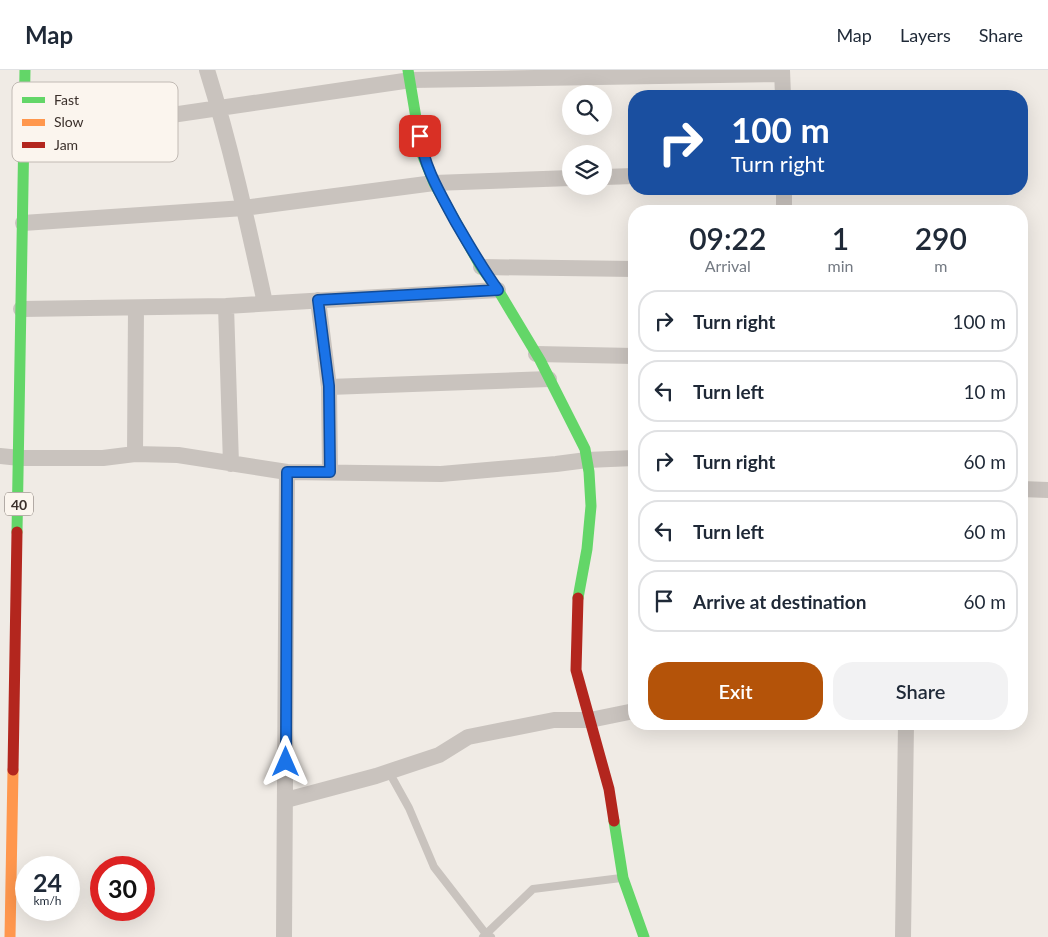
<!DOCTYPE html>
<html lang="en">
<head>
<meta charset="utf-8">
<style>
	:root { --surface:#fff; --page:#f2f2f3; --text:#1f2937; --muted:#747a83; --line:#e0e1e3; --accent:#b45309 }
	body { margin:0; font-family:Lato,sans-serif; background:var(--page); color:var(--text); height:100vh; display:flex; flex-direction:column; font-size:19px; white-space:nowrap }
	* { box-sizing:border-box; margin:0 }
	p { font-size:16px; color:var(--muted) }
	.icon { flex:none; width:28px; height:28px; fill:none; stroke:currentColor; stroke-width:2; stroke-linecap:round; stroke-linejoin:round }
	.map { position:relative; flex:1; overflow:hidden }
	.details { position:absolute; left:628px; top:135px; width:400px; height:525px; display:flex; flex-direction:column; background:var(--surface); border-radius:20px; box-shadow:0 5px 20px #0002 }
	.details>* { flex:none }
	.banner { position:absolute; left:628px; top:20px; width:400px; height:105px; border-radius:20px; box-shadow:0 5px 20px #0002; background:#1a4fa0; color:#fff; overflow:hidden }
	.controls { position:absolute; left:562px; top:15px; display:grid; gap:10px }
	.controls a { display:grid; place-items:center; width:50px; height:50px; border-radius:50%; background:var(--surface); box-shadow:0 5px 20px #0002; font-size:25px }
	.speed { position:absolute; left:15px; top:786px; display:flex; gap:10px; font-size:25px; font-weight:700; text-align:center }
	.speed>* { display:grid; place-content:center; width:65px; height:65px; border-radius:50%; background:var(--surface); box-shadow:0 5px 20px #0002; line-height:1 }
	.speed small { font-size:12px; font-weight:400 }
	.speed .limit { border:8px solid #d22; background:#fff; color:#111 }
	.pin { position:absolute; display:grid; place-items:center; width:42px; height:42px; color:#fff; margin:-21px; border-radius:10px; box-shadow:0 2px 8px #0006 }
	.me { position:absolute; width:55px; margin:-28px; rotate:0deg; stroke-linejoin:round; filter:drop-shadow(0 0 4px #0008) }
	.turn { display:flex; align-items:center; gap:18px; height:105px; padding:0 20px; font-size:22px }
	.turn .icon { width:65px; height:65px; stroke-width:2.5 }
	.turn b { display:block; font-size:35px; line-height:42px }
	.eta { display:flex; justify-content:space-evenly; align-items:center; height:85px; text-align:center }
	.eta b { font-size:30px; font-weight:600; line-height:35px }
	.cta { display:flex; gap:10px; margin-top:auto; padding:10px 20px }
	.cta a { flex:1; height:58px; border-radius:20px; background:var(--accent); color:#fff; font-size:20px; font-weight:600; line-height:58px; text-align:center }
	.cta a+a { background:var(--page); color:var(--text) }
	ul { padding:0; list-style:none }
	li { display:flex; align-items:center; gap:15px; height:62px; margin:0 10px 8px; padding:0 10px; border:2px solid var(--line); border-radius:20px }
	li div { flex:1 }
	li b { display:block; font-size:19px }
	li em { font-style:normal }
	header { display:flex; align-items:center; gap:30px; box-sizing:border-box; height:70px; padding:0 25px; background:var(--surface); border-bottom:1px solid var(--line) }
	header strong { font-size:24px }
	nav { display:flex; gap:28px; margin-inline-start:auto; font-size:18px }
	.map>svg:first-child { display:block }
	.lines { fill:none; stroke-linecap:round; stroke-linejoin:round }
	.lane { stroke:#c9c3be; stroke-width:8 }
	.street { stroke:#c9c3be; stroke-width:16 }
	.fast { stroke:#63d668; stroke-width:11 }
	.slow { stroke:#ff974d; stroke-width:11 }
	.jam { stroke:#b3261e; stroke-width:11 }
	.route-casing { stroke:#114b97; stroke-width:12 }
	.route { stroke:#1a73e8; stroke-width:9 }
	.labels { text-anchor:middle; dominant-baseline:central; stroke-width:4; stroke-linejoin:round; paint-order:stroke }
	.shield { fill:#fbf5ee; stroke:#756b66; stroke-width:1 }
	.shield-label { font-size:14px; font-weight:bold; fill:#3b302b }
	.key { fill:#fbf5ee; stroke:#c1bab4; stroke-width:1 }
	.key-label { font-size:14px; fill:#3b302b }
</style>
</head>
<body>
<header>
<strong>Map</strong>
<nav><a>Map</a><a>Layers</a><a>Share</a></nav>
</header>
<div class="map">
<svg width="1048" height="867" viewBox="0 0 1048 867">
	<rect width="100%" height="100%" fill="#f0ebe5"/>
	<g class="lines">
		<path class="lane" d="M389 702 409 738 434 797 486 864 491 867
			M483 867 533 819 621 808"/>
		<path class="street" d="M207 0C231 76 248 155 265 233
			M782 0 783 26
			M24 64 49 63 411 10 782 4
			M604 107 634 106
			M784 119V141
			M23 153 244 138 434 113 571 108
			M481 197 634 199
			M318 230 329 317 330 402
			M226 236 231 394
			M21 239 226 236 498 220
			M536 284 634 286
			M329 317 549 309
			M135 384 136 238
			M0 386 20 388H103L135 384 178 385 287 402 441 404 556 394 587 390 634 388
			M1021 419 1048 420
			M286 730 376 706 439 685 468 667 554 650H590L634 641
			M284 867 287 402
			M903 867 906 654"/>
		<path class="fast" d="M408 0 422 84 434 113 481 197 498 220 540 290 585 379 589 402 591 436 587 479 578 528
			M17 462 25 0
			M614 751 623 808 644 867"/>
		<path class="slow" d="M10 867 13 700"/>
		<path class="jam" d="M578 528 576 600 609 719 614 751
			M13 700 17 462"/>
	</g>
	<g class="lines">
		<g class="route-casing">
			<path id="route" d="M286 692 287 402H330L329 316 318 230 498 220C482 198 469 175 455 151 440 123 424 97 420 66"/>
		</g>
		<use href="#route" class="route"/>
	</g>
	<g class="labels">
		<rect class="shield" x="5" y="422.5" width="28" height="23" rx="4"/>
		<g class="shield-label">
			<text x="19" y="434">40</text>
		</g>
	</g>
	<rect x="12" y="12" width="166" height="80" rx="8" class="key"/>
	<rect x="22" y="27" width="23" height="6" fill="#63d668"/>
	<rect x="22" y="49" width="23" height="7" fill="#ff974d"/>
	<rect x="22" y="72" width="23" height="6" fill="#b3261e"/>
	<g class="key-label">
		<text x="54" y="35">Fast</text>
		<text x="54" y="57">Slow</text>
		<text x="54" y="80">Jam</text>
	</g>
</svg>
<div class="controls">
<a><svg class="icon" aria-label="search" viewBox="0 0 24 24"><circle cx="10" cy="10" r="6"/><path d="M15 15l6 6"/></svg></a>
<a><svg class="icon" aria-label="layers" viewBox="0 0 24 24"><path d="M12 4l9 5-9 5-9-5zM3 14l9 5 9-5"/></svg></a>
</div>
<div class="speed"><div>24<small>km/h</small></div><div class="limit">30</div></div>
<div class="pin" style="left:420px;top:66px;background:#d93025"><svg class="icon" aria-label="arrive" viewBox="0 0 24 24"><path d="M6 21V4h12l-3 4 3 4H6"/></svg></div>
<svg class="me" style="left:286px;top:692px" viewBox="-20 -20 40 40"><path d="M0-17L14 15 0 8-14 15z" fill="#1a73e8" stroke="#fff" stroke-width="4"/></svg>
<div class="banner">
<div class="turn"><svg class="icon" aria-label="right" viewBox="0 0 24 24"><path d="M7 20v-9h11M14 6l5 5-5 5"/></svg><div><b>100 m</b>Turn right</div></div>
</div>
<section class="details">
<div class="eta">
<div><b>09:22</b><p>Arrival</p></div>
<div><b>1</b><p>min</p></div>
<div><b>290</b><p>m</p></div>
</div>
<ul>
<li><svg class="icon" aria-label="right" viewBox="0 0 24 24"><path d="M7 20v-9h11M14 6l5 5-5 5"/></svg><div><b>Turn right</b></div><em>100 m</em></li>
<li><svg class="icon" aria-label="left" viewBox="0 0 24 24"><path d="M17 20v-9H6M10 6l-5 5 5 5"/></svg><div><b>Turn left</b></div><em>10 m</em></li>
<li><svg class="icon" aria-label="right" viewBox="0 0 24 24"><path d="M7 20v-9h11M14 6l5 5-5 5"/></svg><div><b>Turn right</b></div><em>60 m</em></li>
<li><svg class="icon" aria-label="left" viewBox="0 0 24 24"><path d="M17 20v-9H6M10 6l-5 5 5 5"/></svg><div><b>Turn left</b></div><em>60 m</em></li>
<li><svg class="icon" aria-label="arrive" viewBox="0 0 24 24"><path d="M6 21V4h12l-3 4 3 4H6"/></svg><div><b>Arrive at destination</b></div><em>60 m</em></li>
</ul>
<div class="cta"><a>Exit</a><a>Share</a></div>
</section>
</div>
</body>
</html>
